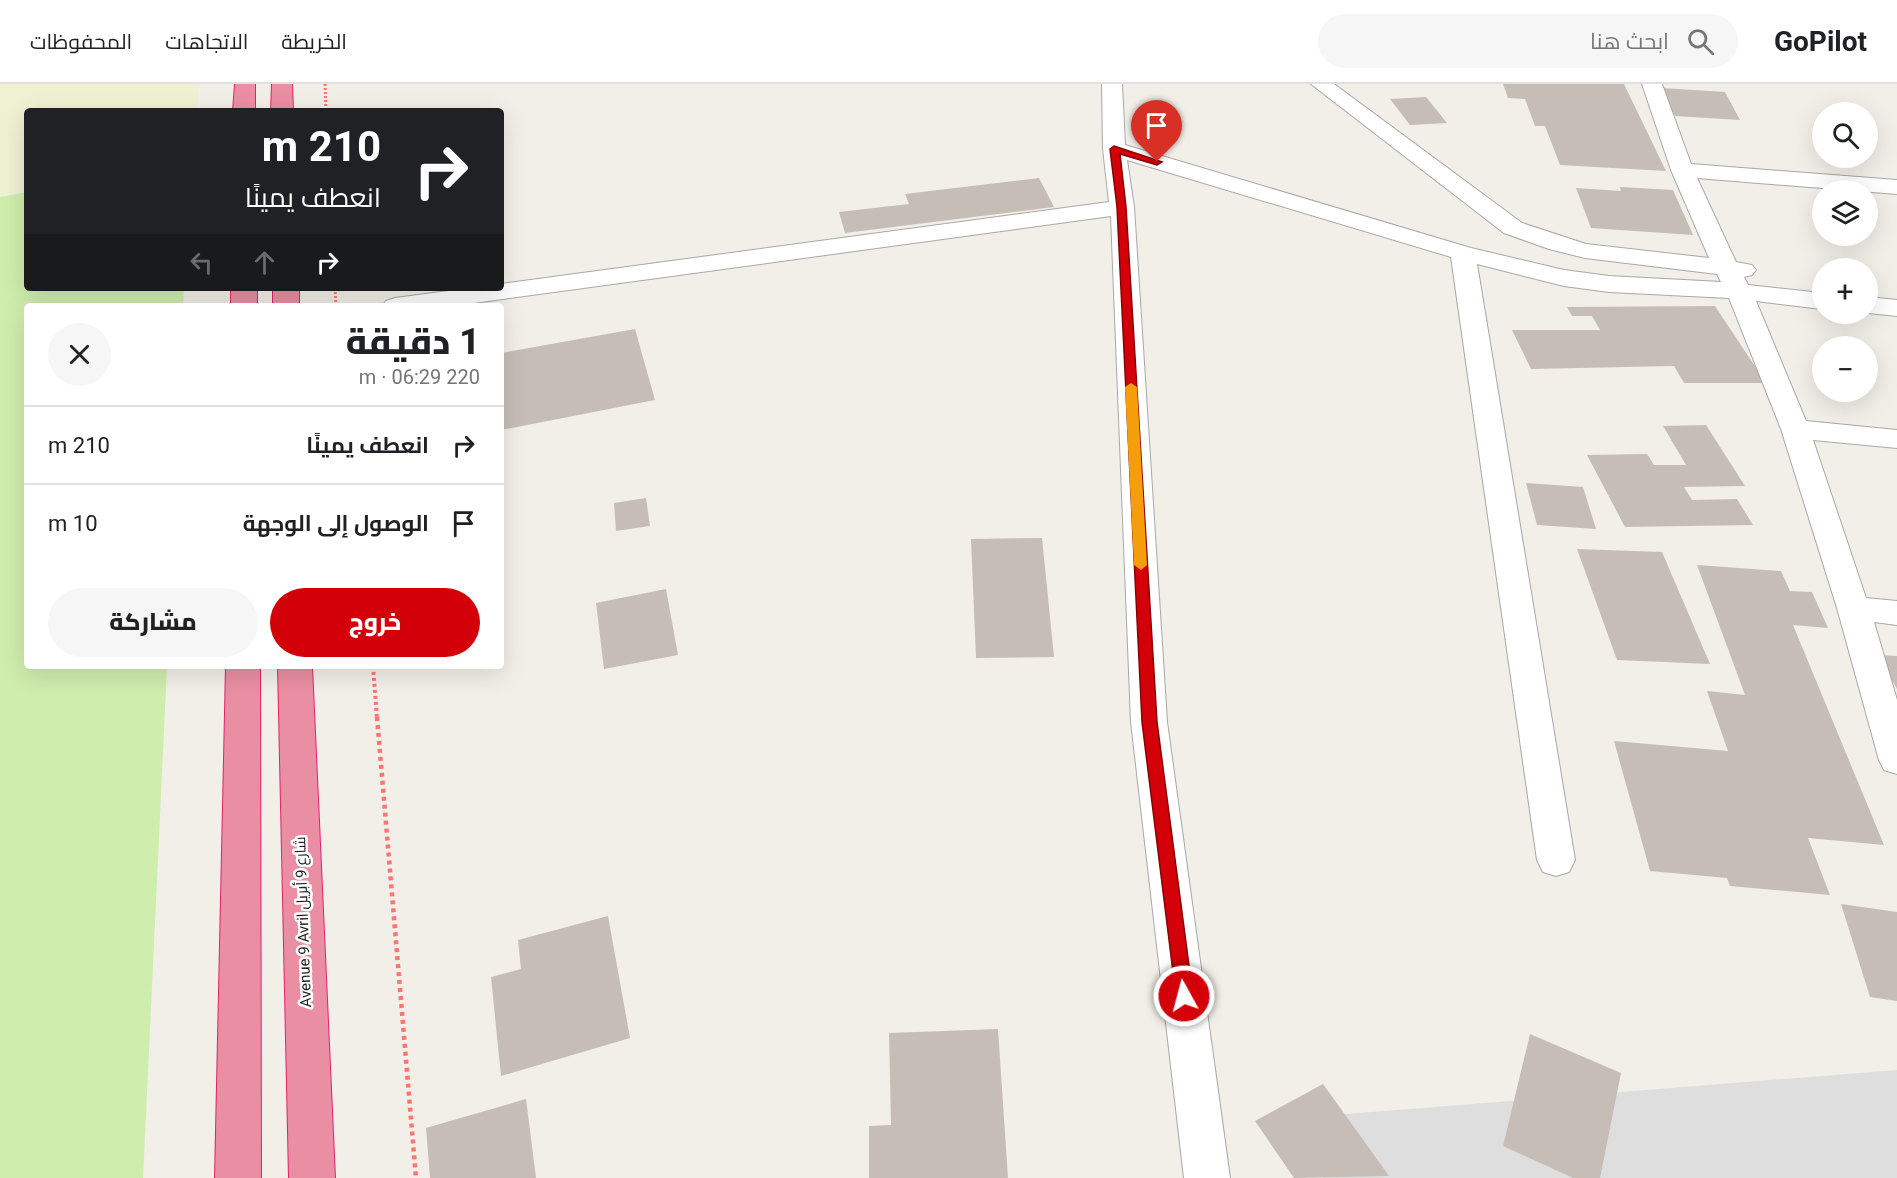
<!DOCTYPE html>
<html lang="ar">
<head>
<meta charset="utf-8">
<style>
	:root { --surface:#fff; --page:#f6f6f6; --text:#202124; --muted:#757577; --line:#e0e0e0; --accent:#d30009 }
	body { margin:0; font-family:Roboto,Cairo,sans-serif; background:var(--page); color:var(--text); direction:rtl; height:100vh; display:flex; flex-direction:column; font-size:22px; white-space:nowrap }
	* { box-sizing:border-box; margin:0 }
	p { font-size:20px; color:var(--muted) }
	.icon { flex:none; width:33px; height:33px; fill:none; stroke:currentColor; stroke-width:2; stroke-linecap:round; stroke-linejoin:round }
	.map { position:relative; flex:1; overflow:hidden; direction:ltr }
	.panel { position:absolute; left:24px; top:219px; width:480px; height:366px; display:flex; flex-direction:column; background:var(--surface); border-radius:6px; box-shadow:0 6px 24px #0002; direction:rtl }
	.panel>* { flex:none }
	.guide { position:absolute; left:24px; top:24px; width:480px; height:183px; border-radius:6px; box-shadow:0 6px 24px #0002; direction:rtl; background:#202124; color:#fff; overflow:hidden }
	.tools { position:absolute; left:1812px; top:18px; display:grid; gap:12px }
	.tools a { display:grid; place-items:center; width:66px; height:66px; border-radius:50%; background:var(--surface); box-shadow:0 6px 24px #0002; font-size:30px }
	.pin { position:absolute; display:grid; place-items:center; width:51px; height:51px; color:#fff; margin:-62px -26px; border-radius:50% 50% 50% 0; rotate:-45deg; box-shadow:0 0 6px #0007 }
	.pin .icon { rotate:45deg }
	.me { position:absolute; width:66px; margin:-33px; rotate:353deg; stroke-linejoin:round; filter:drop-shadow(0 0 4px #0008) }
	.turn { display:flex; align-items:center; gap:21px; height:126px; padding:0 24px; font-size:27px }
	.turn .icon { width:78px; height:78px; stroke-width:2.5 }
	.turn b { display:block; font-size:42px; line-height:51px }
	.lanes { display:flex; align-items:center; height:57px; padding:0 24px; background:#0003; justify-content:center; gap:30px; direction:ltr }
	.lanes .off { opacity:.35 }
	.round { display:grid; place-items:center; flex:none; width:63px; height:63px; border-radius:32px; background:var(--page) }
	.overview { display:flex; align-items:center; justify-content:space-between; height:102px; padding:0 24px }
	h1 { font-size:36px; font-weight:800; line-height:45px }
	.action { display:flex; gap:12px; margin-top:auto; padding:12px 24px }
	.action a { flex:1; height:69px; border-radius:36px; background:var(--accent); color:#fff; font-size:24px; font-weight:800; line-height:69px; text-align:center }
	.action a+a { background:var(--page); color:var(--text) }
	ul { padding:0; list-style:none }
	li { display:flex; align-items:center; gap:18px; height:78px; padding:0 24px; border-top:2px solid var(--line) }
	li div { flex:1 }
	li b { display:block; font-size:22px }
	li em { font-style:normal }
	header { display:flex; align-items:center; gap:36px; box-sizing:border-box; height:84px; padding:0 30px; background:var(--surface); border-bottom:2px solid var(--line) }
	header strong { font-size:28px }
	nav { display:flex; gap:33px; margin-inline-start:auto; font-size:21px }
	.search { width:420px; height:54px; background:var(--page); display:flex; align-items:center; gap:15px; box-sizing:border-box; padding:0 21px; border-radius:33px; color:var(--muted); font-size:22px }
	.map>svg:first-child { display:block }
	.residential { fill:#dfdede }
	.farmland { fill:#f0f0d3 }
	.grass { fill:#cfedad }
	.building { fill:#c7bdb7 }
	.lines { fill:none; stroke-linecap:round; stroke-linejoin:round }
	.minor-casing { stroke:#a8a8a8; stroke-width:2 }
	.highway-casing { stroke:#e1236d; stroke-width:2 }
	.path-far2 { stroke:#fe756d; stroke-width:3; stroke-dasharray:2 2; stroke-linecap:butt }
	.path-far1 { stroke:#fe756d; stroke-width:4; stroke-dasharray:3 3; stroke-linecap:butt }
	.path { stroke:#fe756d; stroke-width:4.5; stroke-dasharray:4 4; stroke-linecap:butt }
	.minor { fill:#fff; fill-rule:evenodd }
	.highway { fill:#ea8ea3; fill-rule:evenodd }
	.route { fill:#d30009; stroke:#890006; stroke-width:1.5 }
	.slow { fill:#f59e0b }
	.labels { text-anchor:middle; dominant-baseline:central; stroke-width:5; stroke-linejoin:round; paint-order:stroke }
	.street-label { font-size:15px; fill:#212121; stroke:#fff }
</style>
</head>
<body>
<header>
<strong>GoPilot</strong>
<div class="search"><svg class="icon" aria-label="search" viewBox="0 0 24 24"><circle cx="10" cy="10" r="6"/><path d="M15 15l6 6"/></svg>ابحث هنا</div>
<nav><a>الخريطة</a><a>الاتجاهات</a><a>المحفوظات</a></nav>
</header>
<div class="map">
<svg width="1897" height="1094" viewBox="0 0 1897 1094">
	<rect width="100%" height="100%" fill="#f2eee8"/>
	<path class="residential" d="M1897 986V1094H1323L1309 1033Z"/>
	<path class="farmland" d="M0 0H199L197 27H27V108L0 113Z"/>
	<path class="grass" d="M27 108V204H184L183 222H27V582H167L143 1094H0V113Z"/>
	<path class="building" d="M1503 0H1624L1666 87 1560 81 1545 42H1535L1525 15 1508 14Z
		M1662 4 1725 8 1740 36 1675 32Z
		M1426 13 1447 39 1410 41 1390 15Z
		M1039 94 1054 123 845 149 839 128 909 120 905 110Z
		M1620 103 1673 106 1693 151 1591 144 1576 104 1621 107Z
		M1715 222 1766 299H1684L1674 282 1531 285 1512 246H1600L1592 232H1572L1567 223Z
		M635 245 655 316 501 346V269Z
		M1706 341 1745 402 1684 403 1692 416 1737 415 1753 441 1625 443 1587 371 1647 370 1654 381H1686L1663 342Z
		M1526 399 1583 403 1596 445 1537 441Z
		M646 414 650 442 616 447 614 419Z
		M1042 454 1054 573 976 574 971 455Z
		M1577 465 1662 468 1710 580 1617 576Z
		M1697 481 1781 487 1790 507 1812 508 1828 544 1793 541 1884 761 1808 754 1830 811 1730 802 1727 794 1650 787 1614 657 1728 667 1707 607 1745 611Z
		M666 505 678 571 604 585 596 519Z
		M1878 571 1897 572V605Z
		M1841 820 1897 828V917L1870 913Z
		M608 832 630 954 501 992 491 893 521 885 518 856Z
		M998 945 1008 1094H869V1042L891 1041 889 949Z
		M1530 950 1621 989 1600 1094H1573L1503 1062Z
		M1323 1000 1389 1092 1294 1094 1255 1037Z
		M526 1015 536 1094H430L426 1044Z"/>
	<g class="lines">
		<g class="minor-casing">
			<path id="minor" d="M1102 0H1122L1125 61 1471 164 1564 186 1609 192 1721 198 1717 190 1585 174 1549 165 1504 149 1311 0H1334L1522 139 1586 160 1709 174 1671 86 1642 0H1662L1691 80 1897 96V110L1697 94 1736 178 1752 181 1756 186 1752 191 1744 193 1748 201 1822 209V225L1756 217 1806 337 1897 346V364L1813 356 1866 514 1897 517V541L1874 538 1897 616V690L1884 686 1879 676 1837 524 1781 345 1729 214 1609 208 1564 202 1477 180 1575 776 1569 788 1556 792 1543 788 1537 776 1451 173 1127 76 1134 123 1167 638 1230 1094H1184L1131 638 1111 132 452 222H382L386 217 395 214 471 204H501V200L1109 118 1103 65Z
				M1868 213 1897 216V232L1868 229Z"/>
		</g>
		<g class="highway-casing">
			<path id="highway" d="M235 0H255V27H233Z
				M272 0H292L293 27H271Z
				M231 204H257V222H231Z
				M273 204H299V222H273Z
				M226 582H260L261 1094H215Z
				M278 582H312L335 1094H289Z"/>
		</g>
		<path class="path-far2" d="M325 0 326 27
			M335 204 336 222"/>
		<path class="path-far1" d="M373 582 377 634"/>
		<path class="path" d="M377 633 416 1094"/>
		<use href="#minor" class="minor"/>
		<use href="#highway" class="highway"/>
	</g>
	<path class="route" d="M1114 62 1162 78 1157 81 1120 70 1126 123 1157 638 1193 912 1190 917 1184 919 1178 917 1176 912 1142 638 1117 123 1110 65Z"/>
	<path class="slow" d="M1131 299 1137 303 1147 481 1141 486 1134 481 1125 303Z"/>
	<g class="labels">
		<g class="street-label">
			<text transform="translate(303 838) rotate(-92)">Avenue 9 Avril شارع 9 أبريل</text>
		</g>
	</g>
</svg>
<div class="tools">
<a><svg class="icon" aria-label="search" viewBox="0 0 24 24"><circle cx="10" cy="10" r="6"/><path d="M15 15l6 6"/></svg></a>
<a><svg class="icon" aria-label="layers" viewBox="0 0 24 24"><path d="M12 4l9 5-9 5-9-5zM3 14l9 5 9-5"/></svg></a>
<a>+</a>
<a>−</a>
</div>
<div class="pin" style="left:1157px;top:78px;background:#d93025"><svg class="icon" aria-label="arrive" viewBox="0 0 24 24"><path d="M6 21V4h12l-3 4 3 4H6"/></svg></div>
<svg class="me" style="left:1184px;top:912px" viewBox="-20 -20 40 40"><circle r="17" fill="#d30009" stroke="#fff" stroke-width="3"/><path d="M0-11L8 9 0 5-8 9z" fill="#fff"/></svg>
<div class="guide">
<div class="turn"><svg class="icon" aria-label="right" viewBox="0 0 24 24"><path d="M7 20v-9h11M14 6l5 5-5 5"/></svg><div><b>210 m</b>انعطف يمينًا</div></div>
<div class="lanes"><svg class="icon off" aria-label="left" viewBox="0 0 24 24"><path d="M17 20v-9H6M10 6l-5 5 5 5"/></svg><svg class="icon off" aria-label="ahead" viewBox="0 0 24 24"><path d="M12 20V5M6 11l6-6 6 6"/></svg><svg class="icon" aria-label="right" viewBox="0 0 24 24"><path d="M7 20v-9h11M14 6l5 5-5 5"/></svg></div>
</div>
<section class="panel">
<div class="overview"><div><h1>1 دقيقة</h1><p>220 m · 06:29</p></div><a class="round"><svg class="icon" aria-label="close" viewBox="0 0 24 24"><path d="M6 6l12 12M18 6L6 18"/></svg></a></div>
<ul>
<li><svg class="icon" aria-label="right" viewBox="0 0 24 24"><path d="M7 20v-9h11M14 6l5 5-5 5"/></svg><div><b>انعطف يمينًا</b></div><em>210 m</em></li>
<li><svg class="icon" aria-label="arrive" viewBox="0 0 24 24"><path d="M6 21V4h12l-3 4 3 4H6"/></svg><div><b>الوصول إلى الوجهة</b></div><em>10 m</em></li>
</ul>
<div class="action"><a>خروج</a><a>مشاركة</a></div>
</section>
</div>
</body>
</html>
